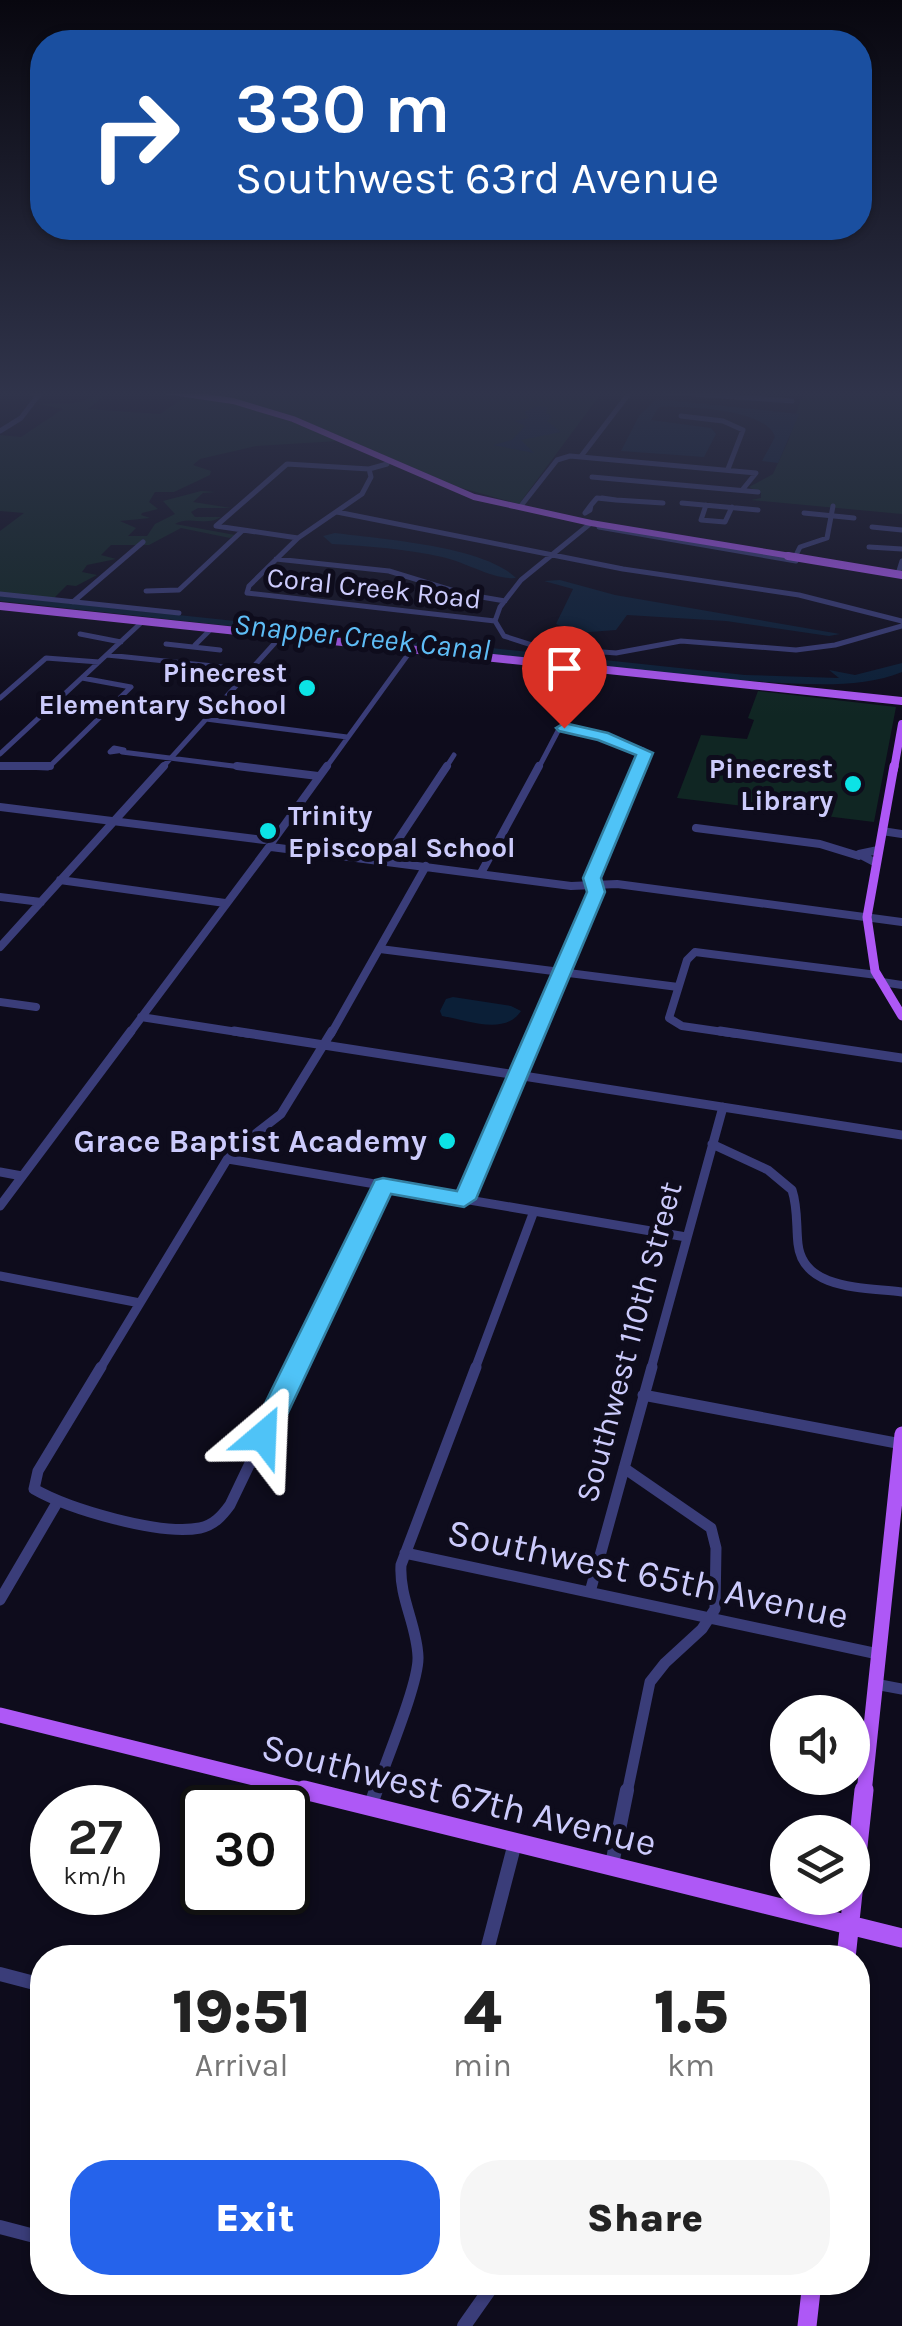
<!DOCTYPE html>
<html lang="en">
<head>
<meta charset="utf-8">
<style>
	:root { --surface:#fff; --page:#f6f6f6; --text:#222; --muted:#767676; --accent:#2563eb }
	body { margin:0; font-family:Karla,sans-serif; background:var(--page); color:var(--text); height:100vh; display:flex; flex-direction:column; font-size:38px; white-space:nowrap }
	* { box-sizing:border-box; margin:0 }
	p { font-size:32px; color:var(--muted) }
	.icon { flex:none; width:55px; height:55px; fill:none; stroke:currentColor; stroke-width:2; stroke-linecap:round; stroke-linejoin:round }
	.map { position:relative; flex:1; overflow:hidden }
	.side { position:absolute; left:30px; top:1945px; width:840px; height:350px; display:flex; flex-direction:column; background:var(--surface); border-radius:40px; box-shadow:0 2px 8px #0004 }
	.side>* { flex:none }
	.hud { position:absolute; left:30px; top:30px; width:842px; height:210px; border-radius:40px; box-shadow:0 2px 8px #0004; background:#1a4fa0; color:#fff; overflow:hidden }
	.buttons { position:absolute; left:770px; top:1695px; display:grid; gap:20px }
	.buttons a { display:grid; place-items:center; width:100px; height:100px; border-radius:50%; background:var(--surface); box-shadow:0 2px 8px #0004; font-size:50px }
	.speed { position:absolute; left:30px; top:1785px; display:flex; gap:20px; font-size:50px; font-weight:700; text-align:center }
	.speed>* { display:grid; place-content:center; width:130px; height:130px; border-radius:50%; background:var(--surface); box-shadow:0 2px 8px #0004; line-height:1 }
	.speed small { font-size:25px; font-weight:400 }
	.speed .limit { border:5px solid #111; border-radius:15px; background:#fff; color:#111 }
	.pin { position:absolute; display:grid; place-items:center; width:85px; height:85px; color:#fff; margin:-102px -42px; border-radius:50% 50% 50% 0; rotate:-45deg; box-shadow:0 0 10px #0007 }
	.pin .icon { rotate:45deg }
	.me { position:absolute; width:110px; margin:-55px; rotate:26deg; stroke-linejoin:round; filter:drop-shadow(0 0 8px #0008) }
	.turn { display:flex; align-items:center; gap:35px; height:210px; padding:0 40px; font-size:45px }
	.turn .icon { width:130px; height:130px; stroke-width:2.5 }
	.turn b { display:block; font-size:70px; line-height:85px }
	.eta { display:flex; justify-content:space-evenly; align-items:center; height:170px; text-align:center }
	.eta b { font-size:60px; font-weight:800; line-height:70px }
	.primary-button { display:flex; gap:20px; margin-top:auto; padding:20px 40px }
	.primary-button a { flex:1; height:115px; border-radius:40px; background:var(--accent); color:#fff; font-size:40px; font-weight:800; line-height:115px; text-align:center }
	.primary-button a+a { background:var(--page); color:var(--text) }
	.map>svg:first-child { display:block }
	.green { fill:#102623 }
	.water { fill:#0b1f37 }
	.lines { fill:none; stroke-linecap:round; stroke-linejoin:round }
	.minor-far4 { stroke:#3a3d79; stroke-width:5 }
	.minor-far3 { stroke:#3a3d79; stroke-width:8 }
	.minor-far2 { stroke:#3a3d79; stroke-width:9 }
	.minor-far1 { stroke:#3a3d79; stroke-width:11 }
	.minor { stroke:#3a3d79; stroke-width:14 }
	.major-far4 { stroke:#ae58f6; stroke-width:6 }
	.major-far3 { stroke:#ae58f6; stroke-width:8 }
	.major-far2 { stroke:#ae58f6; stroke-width:9 }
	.major-far1 { stroke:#ae58f6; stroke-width:15 }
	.major { stroke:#ae58f6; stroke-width:19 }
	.route { fill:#4fc3f7; stroke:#337fa1; stroke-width:2.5 }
	.poi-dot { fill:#0ce3e6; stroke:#0e0c1c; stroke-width:4 }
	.labels { text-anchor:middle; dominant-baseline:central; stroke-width:10; stroke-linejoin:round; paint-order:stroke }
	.far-street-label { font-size:28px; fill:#cccbfc; stroke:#0e0c1c }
	.far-poi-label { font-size:28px; font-weight:bold; fill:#cccbfc; stroke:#0e0c1c; text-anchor:end }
	.far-water-label { font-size:30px; font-style:italic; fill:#5ebdf6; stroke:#0e0c1c }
	.poi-label { font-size:32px; font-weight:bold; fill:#cccbfc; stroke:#0e0c1c; text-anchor:end }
	.street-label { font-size:32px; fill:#cccbfc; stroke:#0e0c1c }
	.near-street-label { font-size:38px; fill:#cccbfc; stroke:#0e0c1c }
</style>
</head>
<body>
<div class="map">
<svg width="902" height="2326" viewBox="0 0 902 2326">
	<rect width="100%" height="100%" fill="#0e0c1c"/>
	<path class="green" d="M102 391H110L88 409 160 414 186 396C241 402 288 418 338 441L256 446 200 459 193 465 211 471 210 475 174 492H155L149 502 158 509 142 513 141 515 150 518 120 521 136 528 128 536H147L155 524 175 514 163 501 201 491 216 492 203 493 193 502 231 508H198L191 512 195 517H221C206 527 189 515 175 524L235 535 230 538 181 528 149 545H111L101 555 116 559 87 565 82 572 97 575 76 586 67 585 54 598 0 596V531L24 513 0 511V435L21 437 63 409 39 404C67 401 75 409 102 391Z
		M603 391 519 504 458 487 302 420 190 392Z
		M811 391H902V514L751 500 761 498V493L749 487 773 474 789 439 800 401Z
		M758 691 896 707 874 822 677 798 701 735 747 739 754 720 748 718Z"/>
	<path class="water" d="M656 399 799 414 778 463 762 461 775 437C767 409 685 406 659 407L651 420 711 428 716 434 704 457 621 451 639 416Z
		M538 406 548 407 546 413 552 416 547 421 561 432 521 440 534 453 493 445 512 440 525 426 515 421 529 418 525 412Z
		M335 533C381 539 484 546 516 578 493 580 466 562 442 557 408 549 367 546 332 544L323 536Z
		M560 580 615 595 840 634 829 636 726 621 627 615 616 630 576 633 556 624 573 589 544 581Z
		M0 596 745 675 839 678 829 670 855 675 902 663V672C854 692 784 682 732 680L0 601Z
		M453 997 511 1006 521 1011C505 1036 467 1020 442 1016L440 1011 446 999Z"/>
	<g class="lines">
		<path class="minor-far4" d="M652 391 792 401
			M681 416 723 421 743 430 728 469
			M0 431 21 418 40 393 23 391
			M582 455 631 391
			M369 469 371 477 362 494 298 538 249 586 247 593 495 621
			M592 477 758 492
			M616 500 663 503
			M682 503 758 510
			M591 505 597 498 616 500 602 498
			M591 505 590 510 585 513Z
			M706 505 701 520 725 522 732 507
			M520 507 557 460 570 456 756 473 743 489
			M337 512 623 569 799 595 902 621
			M804 513 854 518
			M591 523 521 580 500 607 495 621 504 636 538 647 616 653 681 641 796 650 835 645 902 626
			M599 527 796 561
			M872 527 902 530
			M298 538 216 526 287 464 369 469 387 464
			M869 547 902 549
			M795 557 800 547 827 538 833 506
			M276 559 389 571 464 594 505 601
			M898 574 902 561
			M146 591 179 590 241 532
			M0 594 179 613
			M73 602 143 542
			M80 634 121 642
			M166 644 220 650
			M195 645 212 628
			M107 655 223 667
			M579 697 565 705V709H580L579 687 591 672
			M0 698 46 658 99 662
			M206 719 347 737
			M114 748 124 750 110 752Z
			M122 752 257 769
			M0 754 143 621
			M0 766 48 768 131 687 82 678
			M161 769 282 635
			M325 769 412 649
			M445 769 454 755
			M538 769 559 729 576 728 643 750 636 769"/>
		<path class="minor-far3" d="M1 766H50
			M237 766 318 776
			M0 807 264 840
			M696 828 820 844 859 856
			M882 831 902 834
			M272 842 327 766
			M271 847 571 886 617 884 902 922
			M384 861 447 766
			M876 863 859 854 878 850
			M481 873 539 766
			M60 880 225 903
			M0 897 41 902
			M0 947 164 766
			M380 949 678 987
			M882 982 902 985
			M0 1002 36 1007
			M141 1017 250 1034
			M129 1034 269 847
			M331 1034 426 866
			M535 1034 596 892 592 878 637 766
			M737 1034 682 1026 669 1018 687 960 695 952 877 975"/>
		<path class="minor-far2" d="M234 1031 902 1135
			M720 1031 902 1058
			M712 1144 768 1170 792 1190C798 1208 796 1226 798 1244 803 1291 866 1287 902 1292
			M228 1159 686 1237
			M0 1172 22 1176
			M465 1199 536 1031
			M0 1206 131 1031
			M0 1276 140 1303
			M100 1369 231 1153 281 1114 332 1031
			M295 1369 383 1185
			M475 1369 534 1211
			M651 1369 723 1107"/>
		<path class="minor-far1" d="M101 1367 38 1471 34 1489C69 1509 160 1536 200 1528 214 1525 222 1516 230 1505L296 1367
			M643 1395 902 1444
			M624 1468 711 1528 716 1548 715 1609 702 1629 665 1663 650 1682 627 1793
			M405 1553 878 1654
			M590 1592 652 1367
			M0 1600 58 1501
			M875 1684 902 1689
			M375 1793C385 1763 419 1683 418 1657 417 1625 399 1598 401 1565L476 1367"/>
		<path class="minor" d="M370 1807 376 1790
			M612 1864 627 1790
			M485 1958 515 1843
			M0 1974 42 1985
			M0 2227 42 2238
			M464 2326 495 2282"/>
		<path class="major-far4" d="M165 391 233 401 293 419 474 497 591 523 803 558"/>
		<path class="major-far3" d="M788 556 902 575
			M0 606 902 701
			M894 769 902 724"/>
		<path class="major-far2" d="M894 766 867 917 875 971 902 1016"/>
		<path class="major-far1" d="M0 1715 314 1793
			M864 1793 902 1434"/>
		<path class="major" d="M304 1790 902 1938
			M846 1958 864 1790
			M807 2326 812 2282"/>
	</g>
	<linearGradient id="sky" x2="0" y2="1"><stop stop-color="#08070f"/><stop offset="0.55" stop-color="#30344b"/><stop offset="1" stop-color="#30344b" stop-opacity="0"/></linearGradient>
	<rect width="902" height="716" fill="url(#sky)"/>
	<path class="route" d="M564 723 608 733 653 753 601 878 605 892 476 1199 464 1207 391 1194 277 1436 273 1443H253L249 1436 375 1180 383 1178 457 1191 587 892 583 878 636 755 598 740 559 731 556 728Z"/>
	<g class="poi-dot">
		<circle cx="307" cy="688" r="10"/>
		<circle cx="853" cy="784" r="10"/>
		<circle cx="268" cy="831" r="10"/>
		<circle cx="447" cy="1141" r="10"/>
	</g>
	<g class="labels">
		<g class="far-street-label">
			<text transform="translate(374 588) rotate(6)">Coral Creek Road</text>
		</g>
		<g class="far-poi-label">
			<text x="287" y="672">Pinecrest<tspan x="287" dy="32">Elementary School</tspan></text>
			<text x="833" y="768">Pinecrest<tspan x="833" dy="32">Library</tspan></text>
			<text x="288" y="815" text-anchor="start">Trinity<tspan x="288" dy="32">Episcopal School</tspan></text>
		</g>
		<g class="far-water-label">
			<text transform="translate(362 637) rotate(6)">Snapper Creek Canal</text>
		</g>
		<g class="poi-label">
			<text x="427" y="1141">Grace Baptist Academy</text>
		</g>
		<g class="street-label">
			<text transform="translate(629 1342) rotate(-75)">Southwest 110th Street</text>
		</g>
		<g class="near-street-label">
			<text transform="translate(648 1574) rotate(12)">Southwest 65th Avenue</text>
			<text transform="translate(459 1795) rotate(14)">Southwest 67th Avenue</text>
		</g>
	</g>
</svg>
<div class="buttons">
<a><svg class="icon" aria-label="sound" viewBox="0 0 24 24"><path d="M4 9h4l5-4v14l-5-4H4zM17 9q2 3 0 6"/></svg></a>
<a><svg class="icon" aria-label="layers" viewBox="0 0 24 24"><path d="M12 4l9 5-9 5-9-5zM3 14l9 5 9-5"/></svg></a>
</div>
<div class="speed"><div>27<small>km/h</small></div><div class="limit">30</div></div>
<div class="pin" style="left:564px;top:728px;background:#d93025"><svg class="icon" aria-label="arrive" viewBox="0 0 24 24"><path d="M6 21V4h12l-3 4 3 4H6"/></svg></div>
<svg class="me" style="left:263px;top:1436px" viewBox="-20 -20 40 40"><path d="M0-17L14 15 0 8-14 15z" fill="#4fc3f7" stroke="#fff" stroke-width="4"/></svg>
<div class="hud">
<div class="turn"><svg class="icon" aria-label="right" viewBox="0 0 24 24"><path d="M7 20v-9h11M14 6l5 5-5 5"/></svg><div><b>330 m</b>Southwest 63rd Avenue</div></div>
</div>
<section class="side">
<div class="eta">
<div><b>19:51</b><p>Arrival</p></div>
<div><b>4</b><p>min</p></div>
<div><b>1.5</b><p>km</p></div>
</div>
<div class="primary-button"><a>Exit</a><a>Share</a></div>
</section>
</div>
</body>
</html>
